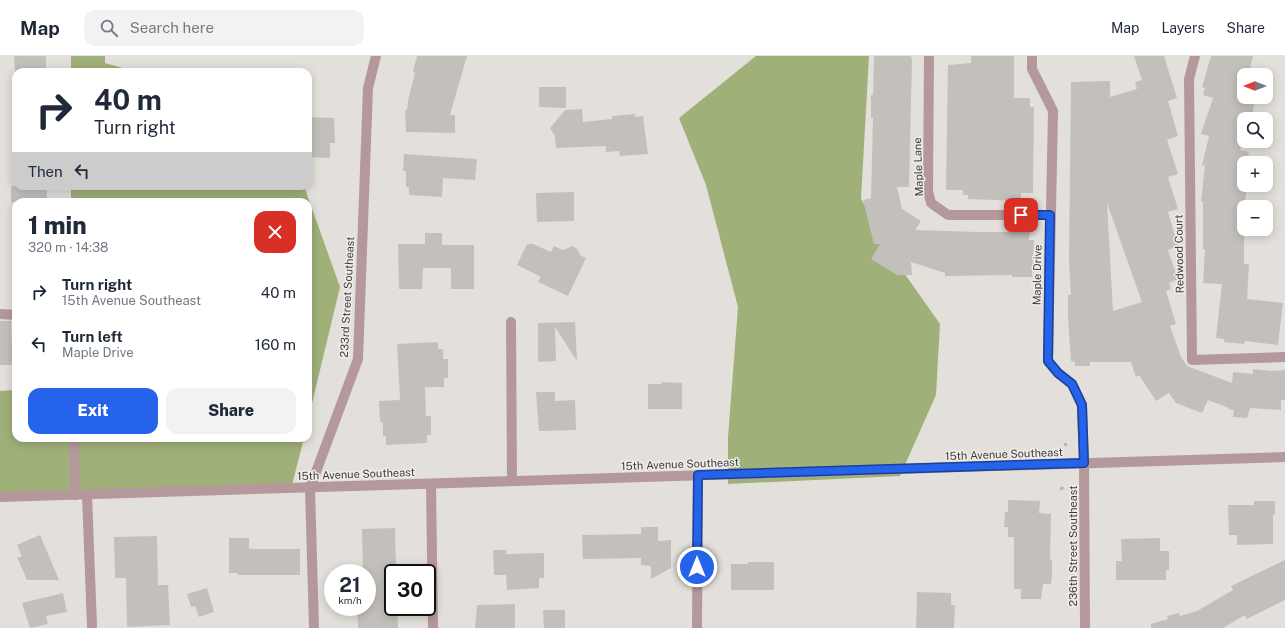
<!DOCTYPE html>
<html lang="en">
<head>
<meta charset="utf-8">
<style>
	:root { --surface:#fff; --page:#f2f2f3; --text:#1f2937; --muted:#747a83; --line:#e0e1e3; --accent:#2563eb }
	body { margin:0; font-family:"Public Sans",sans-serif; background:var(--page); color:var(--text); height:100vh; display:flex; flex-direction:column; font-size:15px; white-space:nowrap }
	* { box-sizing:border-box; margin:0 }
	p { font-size:13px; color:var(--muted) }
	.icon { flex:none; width:22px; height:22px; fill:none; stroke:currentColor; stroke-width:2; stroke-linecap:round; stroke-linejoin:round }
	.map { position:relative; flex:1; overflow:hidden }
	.drawer { position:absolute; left:12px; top:142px; width:300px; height:244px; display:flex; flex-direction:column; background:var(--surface); border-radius:12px; box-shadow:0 2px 10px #0003 }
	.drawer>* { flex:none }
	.top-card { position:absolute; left:12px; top:12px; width:300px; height:122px; border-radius:12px; box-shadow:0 2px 10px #0003; background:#fff; color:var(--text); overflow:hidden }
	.needle { width:26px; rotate:270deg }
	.tools { position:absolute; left:1237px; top:12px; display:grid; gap:8px }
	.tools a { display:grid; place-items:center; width:36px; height:36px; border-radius:8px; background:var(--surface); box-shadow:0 2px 10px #0003; font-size:20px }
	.speed { position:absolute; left:324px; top:508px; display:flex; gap:8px; font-size:20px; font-weight:700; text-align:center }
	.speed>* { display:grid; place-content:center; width:52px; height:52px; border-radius:50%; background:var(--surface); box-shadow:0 2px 10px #0003; line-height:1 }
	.speed small { font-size:10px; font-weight:400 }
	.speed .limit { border:2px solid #111; border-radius:6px; background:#fff; color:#111 }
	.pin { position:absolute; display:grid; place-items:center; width:34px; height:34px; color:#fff; margin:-17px; border-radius:8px; box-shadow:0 2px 6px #0006 }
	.me { position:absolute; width:44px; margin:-22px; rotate:0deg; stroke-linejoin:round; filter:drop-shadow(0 0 3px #0008) }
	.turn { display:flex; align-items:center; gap:14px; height:84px; padding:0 16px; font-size:18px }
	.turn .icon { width:52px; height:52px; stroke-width:2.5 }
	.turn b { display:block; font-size:28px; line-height:34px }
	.then { display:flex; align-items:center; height:38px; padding:0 16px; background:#0003; gap:8px; font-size:15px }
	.round { display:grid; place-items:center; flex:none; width:42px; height:42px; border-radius:12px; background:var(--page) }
	.head { display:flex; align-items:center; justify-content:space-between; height:68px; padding:0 16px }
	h1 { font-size:24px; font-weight:800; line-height:30px }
	.button { display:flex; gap:8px; margin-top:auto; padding:8px 16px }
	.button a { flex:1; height:46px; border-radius:12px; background:var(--accent); color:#fff; font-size:16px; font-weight:800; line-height:46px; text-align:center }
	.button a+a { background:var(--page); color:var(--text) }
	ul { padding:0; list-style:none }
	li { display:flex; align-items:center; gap:12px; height:52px; padding:0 16px }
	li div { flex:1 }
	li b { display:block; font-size:15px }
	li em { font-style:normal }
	header { display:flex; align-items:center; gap:24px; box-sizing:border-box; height:56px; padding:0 20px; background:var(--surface); border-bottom:1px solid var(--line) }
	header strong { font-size:19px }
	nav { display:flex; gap:22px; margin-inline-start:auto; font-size:14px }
	.search { width:280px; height:36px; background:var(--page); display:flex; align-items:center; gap:10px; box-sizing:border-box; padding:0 14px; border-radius:12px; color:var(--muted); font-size:15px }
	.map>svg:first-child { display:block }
	.forest { fill:#a0b079 }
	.building { fill:#c3c0bc; fill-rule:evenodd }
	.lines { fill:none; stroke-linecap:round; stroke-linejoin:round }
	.path { stroke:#b0adaa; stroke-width:2.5; stroke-dasharray:3 3; stroke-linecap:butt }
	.service { stroke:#b5989c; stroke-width:10 }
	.minor { stroke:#b5989c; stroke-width:10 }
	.tertiary { stroke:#b5989c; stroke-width:10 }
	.route-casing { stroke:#184099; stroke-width:10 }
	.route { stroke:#2563eb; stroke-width:7 }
	.labels { text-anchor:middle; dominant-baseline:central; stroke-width:3; stroke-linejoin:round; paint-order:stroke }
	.street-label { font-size:11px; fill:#3d3c3a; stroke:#f0ede9 }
</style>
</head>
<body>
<header>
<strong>Map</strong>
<div class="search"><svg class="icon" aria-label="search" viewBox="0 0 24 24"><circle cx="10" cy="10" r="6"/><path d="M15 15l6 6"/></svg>Search here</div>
<nav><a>Map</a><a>Layers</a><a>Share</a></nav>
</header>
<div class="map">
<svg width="1285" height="572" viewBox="0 0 1285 572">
	<rect width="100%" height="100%" fill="#e3e0dc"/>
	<path class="forest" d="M71 0H105V7L137 16H71Z
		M756 0H869L861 143 902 214 940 268 936 339 900 420 728 428V381L738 251 706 129 679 62Z
		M71 130H304L340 231 308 364V146H71Z
		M16 334V382H304L292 429 0 440V335Z"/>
	<path class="building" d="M14 0H46V16H15Z
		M417 0H467L450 59H455V77L406 76 405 54H407L408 45 415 17 413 16Z
		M874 0H911L912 4 909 131H897L902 153 921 165 915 174 978 176H1030L1029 184H1034L1032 221H1012V219L945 220V217L911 206 912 219H897L871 203 880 188H874L863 144 871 142 873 62H871V39H873Z
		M971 0H1014V42H1030V51H1034L1033 137H1021L1020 145 968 143V139H963V134H946L948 9 971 7Z
		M1134 0H1164L1177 42 1168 45 1178 80 1167 84 1178 118 1168 121 1178 153 1168 156 1178 190 1168 194 1178 223 1169 227 1171 233 1166 235 1176 268 1170 270 1181 301 1187 310 1232 327 1233 316 1253 318V313L1272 315 1285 314V344H1281V354L1250 352 1247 362 1233 361 1234 354 1228 353 1229 352 1208 344 1202 357 1176 347 1169 337 1156 345 1139 319 1136 321 1131 306H1090V310H1075V306L1071 305 1068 262V239H1071L1069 204 1071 26 1110 25V41L1137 33 1135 26 1142 24ZM1107 147 1142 246 1113 255Z
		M1211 0H1253L1248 19H1244V31L1241 41H1247L1246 47H1254L1252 63H1244V83L1240 94 1249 96 1246 107H1244L1241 130 1247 131 1244 151V208H1249L1247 243 1283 247 1278 289 1245 285 1244 288 1224 286V283L1216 282 1222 228 1203 227 1205 193H1203V145L1201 146 1205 109 1202 110 1209 80 1201 78 1213 42 1203 39 1205 32 1202 31Z
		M539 31H566V52L539 51Z
		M582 53 583 66 612 63V60L635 58V61L643 60 648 98 620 100 619 95 606 96V90L556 92 555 80 550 72 565 54Z
		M308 61 334 62 335 87H330V102L308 101Z
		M404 98 477 103 475 124 443 122 442 141 409 139V131H406V115H403Z
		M11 130H47V146H11Z
		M574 136V165L537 166 536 137Z
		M425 177H442V189H474V233H451V212H423L422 233H399L398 188H425Z
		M527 188H533L551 196 554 190 563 194 573 190 577 193 581 200 586 202 568 240 538 226 541 221 517 209Z
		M0 265H11L12 290H16V309H0Z
		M575 266 577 305 555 271 556 305 538 306V267Z
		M438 286V293H443V303H448V322H444V331H425L426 360H431V379H427V387L386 389V380H383V367L380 365 379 345 400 344 397 288Z
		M662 326 682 327V353H648V328H662Z
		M536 336H555V345L575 344 576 374 539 375Z
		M1008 444 1040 445 1039 457 1051 458 1050 504H1052V519L1051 528H1043L1041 543H1021V533H1014V481H1008V471H1004L1005 456H1008Z
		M1254 445H1275V458H1273V488L1237 489V479H1229L1228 449H1254Z
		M641 471H658V485L671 484V512L651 523V510L641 509V502L583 503 582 479 641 478Z
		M395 472 396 517H393V551L394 553H397L398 572H358L357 551H367V517H363L362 473Z
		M40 479 59 524H27L17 501H22L17 489Z
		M157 480 158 529H168L170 569 127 571 126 522H115L114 481Z
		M229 482H249V493H300V519H238V517H229Z
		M1160 482V495H1169V514H1166V524H1116V505H1122L1121 483Z
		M493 494H506V498L544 497V522H539V532L507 534 506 519H494Z
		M1285 504V544L1247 563 1245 559 1223 572H1151V568L1168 563 1167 560 1179 557 1180 560 1197 555 1233 534 1231 530Z
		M748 506H774V534H731V508H748Z
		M207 532 214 556 199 561 195 550 191 551 187 538Z
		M917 536 951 537V549H955L954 572H916Z
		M63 537 67 556 46 560 48 568 30 572 22 547Z
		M515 548V572H475L477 549Z
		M543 554H565V572H544Z"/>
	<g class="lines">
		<path class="path" d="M1066 390 1065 387H1067
			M1062 431 1061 434 1064 432"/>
		<path class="service" d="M0 258 16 259
			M511 266 512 425
			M74 382 75 439
			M87 439 92 570"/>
		<path class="minor" d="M929 0 928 135 931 147 948 159H1051
			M1032 0V13L1053 55 1048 305 1058 317 1072 328 1082 349 1084 407 1085 572
			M1195 0 1189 23 1192 304 1285 301
			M431 428 433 572
			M314 572 310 432 358 303 368 32 376 0
			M697 572 698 419"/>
		<path class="tertiary" d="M0 441 1285 401"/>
	</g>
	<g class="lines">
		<g class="route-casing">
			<path id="route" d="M697 511 698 419 1084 407 1082 349 1072 328 1058 317 1048 305 1050 159H1021"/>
		</g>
		<use href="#route" class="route"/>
	</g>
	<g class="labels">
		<g class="street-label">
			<text transform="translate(918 111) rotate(-92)">Maple Lane</text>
			<text transform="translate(1179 198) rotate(-91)">Redwood Court</text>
			<text transform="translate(1037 219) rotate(-89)">Maple Drive</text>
			<text transform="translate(347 241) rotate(-87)">233rd Street Southeast</text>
			<text transform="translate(1004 398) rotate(-2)">15th Avenue Southeast</text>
			<text transform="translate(680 408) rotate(-2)">15th Avenue Southeast</text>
			<text transform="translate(356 418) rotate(-2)">15th Avenue Southeast</text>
			<text transform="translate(1073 490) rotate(-90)">236th Street Southeast</text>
		</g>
	</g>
</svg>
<div class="tools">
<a><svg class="needle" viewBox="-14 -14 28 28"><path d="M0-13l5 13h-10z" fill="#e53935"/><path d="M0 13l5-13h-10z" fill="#747a83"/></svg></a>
<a><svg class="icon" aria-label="search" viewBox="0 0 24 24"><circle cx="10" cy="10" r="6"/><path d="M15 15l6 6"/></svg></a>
<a>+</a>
<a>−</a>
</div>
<div class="speed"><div>21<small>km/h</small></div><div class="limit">30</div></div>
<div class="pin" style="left:1021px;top:159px;background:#d93025"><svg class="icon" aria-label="arrive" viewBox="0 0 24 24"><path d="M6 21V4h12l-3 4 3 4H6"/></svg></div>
<svg class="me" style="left:697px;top:511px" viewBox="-20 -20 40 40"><circle r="17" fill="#2563eb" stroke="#fff" stroke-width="3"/><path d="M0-11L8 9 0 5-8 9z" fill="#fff"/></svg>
<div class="top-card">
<div class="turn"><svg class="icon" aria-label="right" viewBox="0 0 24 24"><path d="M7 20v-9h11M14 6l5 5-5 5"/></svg><div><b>40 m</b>Turn right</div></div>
<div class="then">Then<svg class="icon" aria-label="left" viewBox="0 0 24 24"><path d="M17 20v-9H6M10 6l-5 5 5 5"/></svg></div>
</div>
<section class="drawer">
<div class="head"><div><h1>1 min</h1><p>320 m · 14:38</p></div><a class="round" style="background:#d93025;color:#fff"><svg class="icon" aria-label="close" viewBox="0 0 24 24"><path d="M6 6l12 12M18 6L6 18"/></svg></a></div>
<ul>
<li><svg class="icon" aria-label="right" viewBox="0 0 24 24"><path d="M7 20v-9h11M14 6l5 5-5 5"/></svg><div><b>Turn right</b><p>15th Avenue Southeast</p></div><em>40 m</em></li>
<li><svg class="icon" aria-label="left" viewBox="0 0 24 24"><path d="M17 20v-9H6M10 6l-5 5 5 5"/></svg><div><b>Turn left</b><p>Maple Drive</p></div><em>160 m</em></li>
</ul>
<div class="button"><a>Exit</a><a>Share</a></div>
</section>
</div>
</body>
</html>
